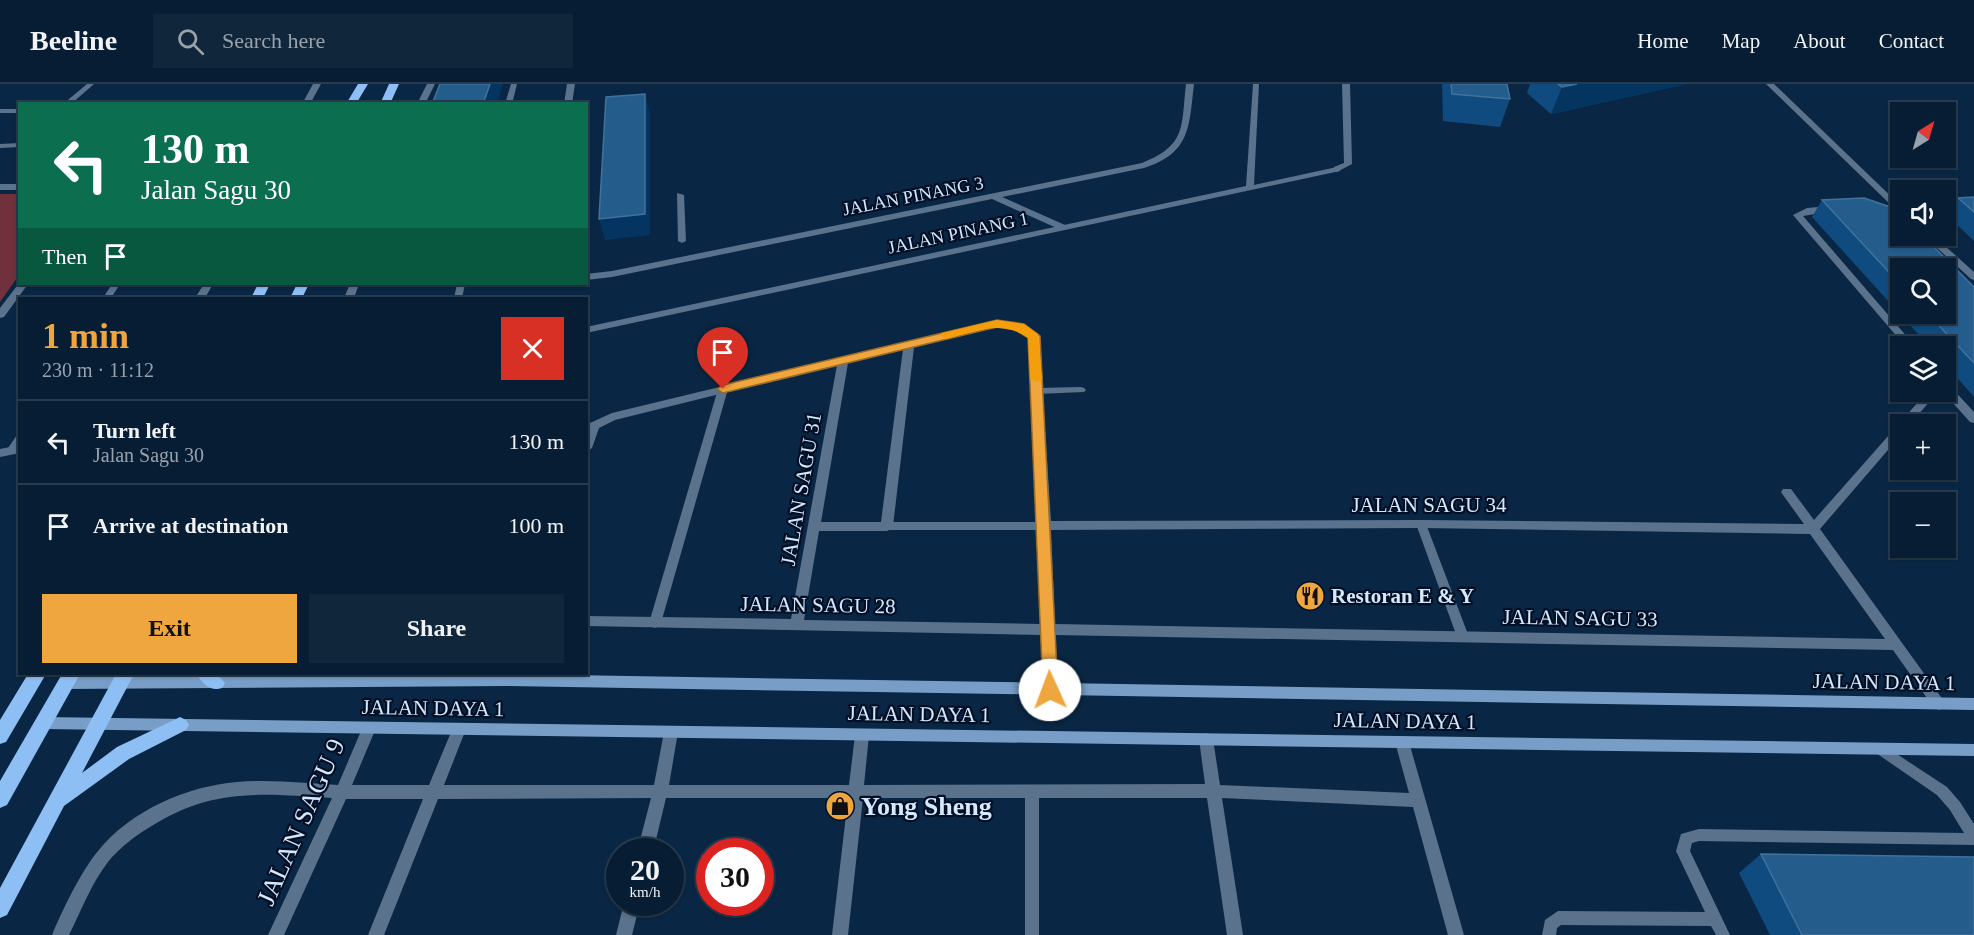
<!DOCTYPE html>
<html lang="en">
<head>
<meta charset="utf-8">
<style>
	:root { --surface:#071d33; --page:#10263b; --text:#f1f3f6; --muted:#98a2ac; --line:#283b4e; --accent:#f0a63f }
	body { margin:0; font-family:"Times New Roman",serif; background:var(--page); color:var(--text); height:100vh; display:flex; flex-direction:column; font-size:22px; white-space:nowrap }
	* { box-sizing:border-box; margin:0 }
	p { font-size:20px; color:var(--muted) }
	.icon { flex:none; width:33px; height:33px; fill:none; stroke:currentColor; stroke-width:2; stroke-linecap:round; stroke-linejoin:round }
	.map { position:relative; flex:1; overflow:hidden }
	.panel { position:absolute; left:18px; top:213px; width:570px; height:378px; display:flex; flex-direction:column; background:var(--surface); border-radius:0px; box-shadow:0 2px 4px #0004,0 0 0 2px var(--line) }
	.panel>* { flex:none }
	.hud { position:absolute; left:18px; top:18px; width:570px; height:183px; border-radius:0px; box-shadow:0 2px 4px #0004,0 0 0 2px var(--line); background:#0b6e4f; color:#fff; overflow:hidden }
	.needle { width:39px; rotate:37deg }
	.buttons { position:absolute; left:1890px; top:18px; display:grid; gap:12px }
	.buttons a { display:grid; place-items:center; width:66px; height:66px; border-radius:0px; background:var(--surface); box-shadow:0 2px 4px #0004,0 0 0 2px var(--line); font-size:30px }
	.speed { position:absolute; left:606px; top:754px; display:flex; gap:12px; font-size:30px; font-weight:700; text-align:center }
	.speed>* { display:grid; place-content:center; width:78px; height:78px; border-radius:50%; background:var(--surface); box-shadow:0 2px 4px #0004,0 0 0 2px var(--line); line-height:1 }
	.speed small { font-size:15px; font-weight:400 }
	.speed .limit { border:9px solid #d22; background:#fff; color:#111 }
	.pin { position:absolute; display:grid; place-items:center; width:51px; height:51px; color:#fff; margin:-62px -26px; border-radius:50% 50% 50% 0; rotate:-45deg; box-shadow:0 0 6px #0007 }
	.pin .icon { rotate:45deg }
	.me { position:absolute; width:66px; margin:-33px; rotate:358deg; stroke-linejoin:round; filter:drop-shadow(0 0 4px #0008) }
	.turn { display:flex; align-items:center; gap:21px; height:126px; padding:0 24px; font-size:27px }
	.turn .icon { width:78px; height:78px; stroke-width:2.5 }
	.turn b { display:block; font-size:42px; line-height:51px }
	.then { display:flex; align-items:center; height:57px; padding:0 24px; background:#0003; gap:12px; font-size:22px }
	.round { display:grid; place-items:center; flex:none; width:63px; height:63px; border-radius:0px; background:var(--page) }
	.headline { display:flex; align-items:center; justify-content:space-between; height:102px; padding:0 24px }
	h1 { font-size:36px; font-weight:800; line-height:45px; color:var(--accent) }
	.button { display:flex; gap:12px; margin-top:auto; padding:12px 24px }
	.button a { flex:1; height:69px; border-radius:0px; background:var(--accent); color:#111; font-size:24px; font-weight:800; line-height:69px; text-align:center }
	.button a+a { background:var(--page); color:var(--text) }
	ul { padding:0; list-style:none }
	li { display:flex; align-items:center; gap:18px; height:84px; padding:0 24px; border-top:2px solid var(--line) }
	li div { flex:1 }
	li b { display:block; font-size:22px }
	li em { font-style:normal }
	header { display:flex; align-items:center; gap:36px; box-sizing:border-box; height:84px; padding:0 30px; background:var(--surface); border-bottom:2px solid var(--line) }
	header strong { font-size:28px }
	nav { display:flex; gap:33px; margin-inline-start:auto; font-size:21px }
	.search { width:420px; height:54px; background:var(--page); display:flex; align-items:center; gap:15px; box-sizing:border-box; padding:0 21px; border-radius:0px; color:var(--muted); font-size:22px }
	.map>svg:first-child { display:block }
	.green { fill:#70313c }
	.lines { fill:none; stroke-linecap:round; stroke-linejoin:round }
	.lane { fill:#5b728c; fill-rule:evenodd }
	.street { fill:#5b728c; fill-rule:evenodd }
	.secondary { fill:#789dc7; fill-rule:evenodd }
	.primary { fill:#8ebff4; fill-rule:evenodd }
	.wall { fill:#0f4b7e; fill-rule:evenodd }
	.shaded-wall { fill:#043561 }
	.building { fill:#245c8c; stroke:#40729d; stroke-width:1.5 }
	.route { fill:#f0a63f; stroke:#9c6c29; stroke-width:1.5 }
	.slow { fill:#f59e0b }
	.labels { text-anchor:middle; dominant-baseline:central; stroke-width:4.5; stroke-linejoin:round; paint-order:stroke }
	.far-street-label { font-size:18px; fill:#d6e8fb; stroke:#000f25 }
	.street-label { font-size:21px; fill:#d6e8fb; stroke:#000f25 }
	.poi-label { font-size:21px; font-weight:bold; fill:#d6e8fb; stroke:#000f25; text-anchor:start }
	.near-poi-label { font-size:26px; font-weight:bold; fill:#d6e8fb; stroke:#000f25; text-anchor:start }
	.near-street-label { font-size:26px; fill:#d6e8fb; stroke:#000f25 }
</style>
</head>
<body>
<header>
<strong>Beeline</strong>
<div class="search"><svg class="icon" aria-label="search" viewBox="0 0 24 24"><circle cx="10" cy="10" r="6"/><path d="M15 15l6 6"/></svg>Search here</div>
<nav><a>Home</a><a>Map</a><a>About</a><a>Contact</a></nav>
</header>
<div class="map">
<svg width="1974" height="851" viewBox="0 0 1974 851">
	<rect width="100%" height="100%" fill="#092744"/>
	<path class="green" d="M0 110H20L19 191 0 218Z"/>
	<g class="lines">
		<path class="lane" d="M87 0H94L71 20H63Z
			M511 0H517L512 20H505Z
			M1253 0H1259L1254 101 1337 83H1340V87L586 249V243L1246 102Z
			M20 59V63L0 64V60Z
			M677 109 684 111 686 157 682 159 678 157Z
			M112 200H120L111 214H103Z
			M457 200H465L462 214H454Z
			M723 302 728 305 661 539 659 542 655 544 651 542 649 539 718 305Z
			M1081 303 1084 304 1086 306 1084 308 1037 310 1032 307 1037 304Z
			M20 350V362L15 369H7L6 367 17 351Z
			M1421 436 1426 440 1469 553 1467 556 1463 558 1459 556 1457 553 1416 440Z
			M887 438H1045L1049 439 1050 442 1049 445 1045 446H887L883 445 882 442 883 439Z
			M1880 659 1947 703 1960 718 1974 740V761L1699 757 1692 759 1690 767 1730 851H1716L1711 842 1561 841 1557 844 1556 851H1542L1545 836 1558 827 1705 828 1676 767 1681 750 1699 745 1964 749 1950 726 1937 711 1876 669 1874 665 1876 661Z
			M1032 702 1037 704 1039 708V851H1025V708L1027 704Z"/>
		<path class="street" d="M313 0H321L310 20H302Z
			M427 0H435L425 20H417Z
			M567 0H575L572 20H564Z
			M1186 0H1194C1189 42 1191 69 1144 84L1002 113 1065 141V145H1059L992 115 612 193 586 196V190L612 187 1142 79C1187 61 1181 43 1186 0Z
			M1342 0H1350L1352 80 1337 88 1334 87V83L1344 79Z
			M1766 0H1774L1900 121V128L1875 126V122L1891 121Z
			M0 25H20V29H0Z
			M0 100H20V106H0Z
			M1830 122 1833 123V127L1803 132 1915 262H1905L1793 131 1807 124Z
			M1946 122H1974V128H1946Z
			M1924 152H1934L1974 188V196L1971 195Z
			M20 198 28 200 4 233 0 234V224Z
			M204 200H213L205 214H195Z
			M350 200H359L354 214H344Z
			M997 236 1024 241 1039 252 1051 437 1421 436 1804 440 1783 411 1781 408 1783 405H1791L1814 436 1927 308H1938L1910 340H1900V352L1820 445 1946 620 1944 624 1939 626 1934 624 1893 566 1055 551 1057 606 1055 610 1050 612 1045 610 1043 606 1042 551 586 542V532L791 535 837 281 615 336 599 344 592 364 586 368V347L590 339 612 329ZM997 242 1017 246 1029 253 1039 442 1041 540 804 536 819 447H887L891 445 893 442 914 263ZM903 265 881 438H821L848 279ZM1421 444 1810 450 1885 555 1055 540 1051 446Z
			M1946 300 1950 302 1974 328V339L1970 338 1943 308H1946Z
			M20 361V369L0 373V365Z
			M369 638 374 640 376 644 352 701H429L454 641 459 639 464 641 466 645 444 701H654L664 648 666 644 671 642 676 644 678 648 669 701H849L855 651 857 647 862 645 867 647 869 651 864 701 1205 700 1199 655 1201 651 1206 649 1211 651 1213 655 1220 701 1409 709 1395 658 1397 654 1402 652 1407 654 1409 658 1464 851H1448L1413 723 1222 714 1243 851H1227L1207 714H863L848 851H832L848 714H666L653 768H637L651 714 438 715 384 851H368L423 715H346L284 851H268L332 714C261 710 213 703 150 743 135 752 119 764 108 778 91 800 81 827 69 851H52C63 825 80 789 98 767 130 727 187 702 237 698 271 695 304 699 338 701L364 640Z
			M624 819H640L632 851H616Z"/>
		<path class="secondary" d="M508 590 1974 614V626L508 602 66 605 61 603 59 599 61 595 66 593Z
			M44 633 1974 660V672L44 645 39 643 37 639 39 635Z"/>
		<path class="primary" d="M358 0H368L356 20H346Z
			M389 0H399L390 20H380Z
			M258 200H270L263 214H251Z
			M297 200H309L302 214H290Z
			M28 590H46L6 658 0 660V636Z
			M62 590H80L7 721 0 724V697Z
			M116 590H134L82 689 117 663 174 636 180 633 186 636 189 641 186 646 129 675 64 722 7 831 0 834V804Z
			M197 590H217L225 599 222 604C211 608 202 600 197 590Z"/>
	</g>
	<path class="wall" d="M1442 0H1507L1510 15 1500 43 1443 37Z
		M1530 0H1686L1551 30 1527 9Z
		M1974 113V157L1946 130 1958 114Z
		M1822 116 1974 203V313L1946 281V262H1929L1812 133ZM1900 184 1946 230H1900Z
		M1761 770 1974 851H1770L1739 789Z"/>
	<path class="shaded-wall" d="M490 0H503L497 20H483Z
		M1577 0H1686L1551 30 1562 3Z
		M645 10 650 30V151L605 156 599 135Z"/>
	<path class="building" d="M440 0H490L483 20H432Z
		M1451 0H1507L1510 15 1452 10Z
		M1558 0H1577L1562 3Z
		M645 10V130L599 135 606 13Z
		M1974 113V128L1958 114Z
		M1864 114 1896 125 1900 130V152H1923L1974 203V279L1928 230H1946V184H1900V200L1822 116Z
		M1761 770 1974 773V851H1802Z"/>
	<path class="route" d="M997 236 1024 240 1040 252 1058 606 1056 611 1050 613 1045 611 1043 606 1028 254 1016 246 997 243 723 309 717 305 723 301Z"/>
	<path class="slow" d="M997 236 1024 240 1038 250 1042 294 1041 297 1036 298 1030 294 1028 254C1001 235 976 248 946 255L940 251 942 249Z"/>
	<defs>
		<g id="restaurant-disc" transform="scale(1.5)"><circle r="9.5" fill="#f0a63f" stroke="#000f25"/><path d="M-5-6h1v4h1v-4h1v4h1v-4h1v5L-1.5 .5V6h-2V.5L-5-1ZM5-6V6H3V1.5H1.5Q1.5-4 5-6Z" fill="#111"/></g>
		<g id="shop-disc" transform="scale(1.5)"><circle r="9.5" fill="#f0a63f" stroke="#000f25"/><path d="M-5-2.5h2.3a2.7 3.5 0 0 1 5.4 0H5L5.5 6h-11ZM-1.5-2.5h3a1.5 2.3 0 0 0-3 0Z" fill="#111"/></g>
	</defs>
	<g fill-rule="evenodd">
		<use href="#restaurant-disc" x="1310" y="512"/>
		<use href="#shop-disc" x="840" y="722"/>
	</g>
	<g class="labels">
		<g class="far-street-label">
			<text transform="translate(913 112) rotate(-11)">JALAN PINANG 3</text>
			<text transform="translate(958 149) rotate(-12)">JALAN PINANG 1</text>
		</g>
		<g class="street-label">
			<text transform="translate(801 405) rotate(-80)">JALAN SAGU 31</text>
			<text x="1429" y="421">JALAN SAGU 34</text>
			<text transform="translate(818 521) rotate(1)">JALAN SAGU 28</text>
			<text transform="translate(1580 534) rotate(1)">JALAN SAGU 33</text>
			<text transform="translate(1884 598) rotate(1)">JALAN DAYA 1</text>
			<text transform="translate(433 624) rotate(1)">JALAN DAYA 1</text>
			<text transform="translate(919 630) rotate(1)">JALAN DAYA 1</text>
			<text transform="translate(1405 637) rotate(1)">JALAN DAYA 1</text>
		</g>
		<g class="poi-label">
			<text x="1331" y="512">Restoran E &amp; Y</text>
		</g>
		<g class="near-poi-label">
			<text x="861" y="722">Yong Sheng</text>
		</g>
		<g class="near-street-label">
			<text transform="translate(301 738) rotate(-66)">JALAN SAGU 9</text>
		</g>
	</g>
</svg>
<div class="buttons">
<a><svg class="needle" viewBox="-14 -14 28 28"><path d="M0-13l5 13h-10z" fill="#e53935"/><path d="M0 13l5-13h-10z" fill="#98a2ac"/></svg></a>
<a><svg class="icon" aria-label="sound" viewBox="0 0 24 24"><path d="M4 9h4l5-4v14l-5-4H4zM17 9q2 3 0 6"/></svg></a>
<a><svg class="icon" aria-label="search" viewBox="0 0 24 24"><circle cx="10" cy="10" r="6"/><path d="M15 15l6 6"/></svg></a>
<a><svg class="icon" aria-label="layers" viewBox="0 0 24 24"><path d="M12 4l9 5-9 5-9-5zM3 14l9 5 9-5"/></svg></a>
<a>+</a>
<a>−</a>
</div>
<div class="speed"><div>20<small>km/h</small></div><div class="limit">30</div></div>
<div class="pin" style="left:723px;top:305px;background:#d93025"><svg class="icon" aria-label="arrive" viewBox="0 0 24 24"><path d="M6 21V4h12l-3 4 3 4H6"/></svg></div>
<svg class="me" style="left:1050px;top:606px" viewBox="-20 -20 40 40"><circle r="19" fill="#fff"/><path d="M0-13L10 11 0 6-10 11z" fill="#f0a63f"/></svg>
<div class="hud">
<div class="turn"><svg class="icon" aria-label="left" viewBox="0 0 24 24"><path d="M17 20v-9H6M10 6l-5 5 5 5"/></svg><div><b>130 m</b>Jalan Sagu 30</div></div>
<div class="then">Then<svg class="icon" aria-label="arrive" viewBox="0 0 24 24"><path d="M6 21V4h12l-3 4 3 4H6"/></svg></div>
</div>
<section class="panel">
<div class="headline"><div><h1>1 min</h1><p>230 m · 11:12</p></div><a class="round" style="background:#d93025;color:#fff"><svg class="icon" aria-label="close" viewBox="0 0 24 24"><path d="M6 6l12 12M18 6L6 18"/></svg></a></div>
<ul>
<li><svg class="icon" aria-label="left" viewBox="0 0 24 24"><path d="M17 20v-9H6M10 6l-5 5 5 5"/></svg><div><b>Turn left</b><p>Jalan Sagu 30</p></div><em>130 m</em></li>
<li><svg class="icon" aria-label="arrive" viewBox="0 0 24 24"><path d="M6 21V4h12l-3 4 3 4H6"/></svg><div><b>Arrive at destination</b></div><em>100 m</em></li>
</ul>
<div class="button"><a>Exit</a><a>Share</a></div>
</section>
</div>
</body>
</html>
